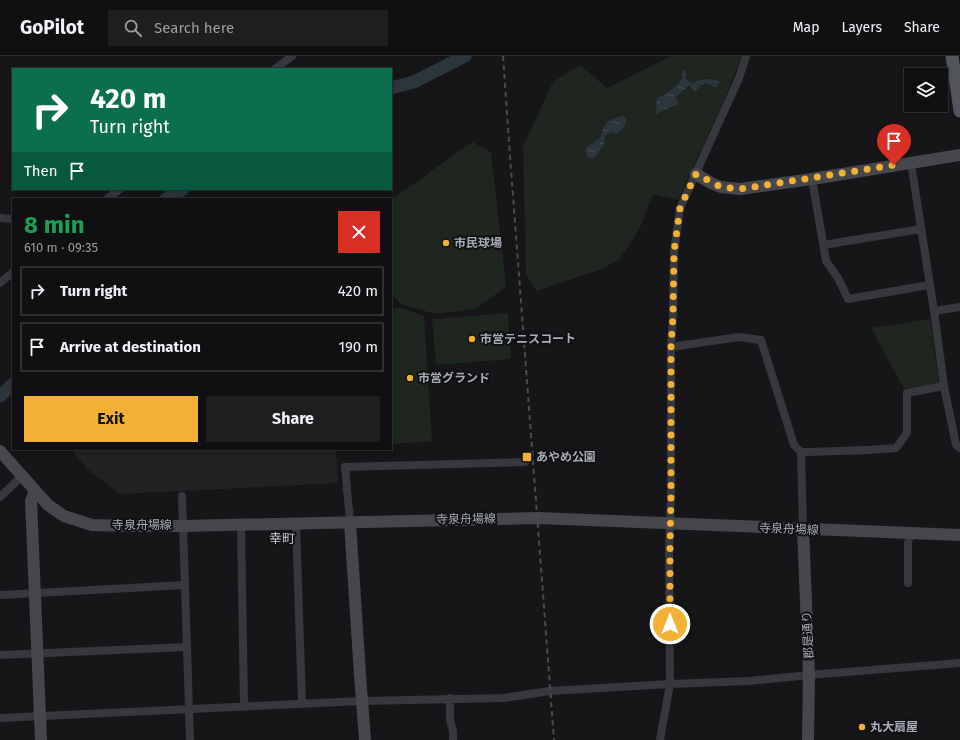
<!DOCTYPE html>
<html lang="en">
<head>
<meta charset="utf-8">
<style>
	:root { --surface:#101012; --page:#1e1e20; --text:#f1f3f6; --muted:#9c9d9f; --line:#303032; --accent:#f2b134 }
	body { margin:0; font-family:"Fira Sans","Noto Sans JP",sans-serif; background:var(--page); color:var(--text); height:100vh; display:flex; flex-direction:column; font-size:15px; white-space:nowrap }
	* { box-sizing:border-box; margin:0 }
	p { font-size:13px; color:var(--muted) }
	.icon { flex:none; width:22px; height:22px; fill:none; stroke:currentColor; stroke-width:2; stroke-linecap:round; stroke-linejoin:round }
	.map { position:relative; flex:1; overflow:hidden }
	.drawer { position:absolute; left:12px; top:142px; width:380px; height:252px; display:flex; flex-direction:column; background:var(--surface); border-radius:0px; box-shadow:0 2px 6px #0003,0 0 0 1px var(--line) }
	.drawer>* { flex:none }
	.guide { position:absolute; left:12px; top:12px; width:380px; height:122px; border-radius:0px; box-shadow:0 2px 6px #0003,0 0 0 1px var(--line); background:#0b6e4f; color:#fff; overflow:hidden }
	.controls { position:absolute; left:904px; top:12px; display:grid; gap:8px }
	.controls a { display:grid; place-items:center; width:44px; height:44px; border-radius:0px; background:var(--surface); box-shadow:0 2px 6px #0003,0 0 0 1px var(--line); font-size:20px }
	.pin { position:absolute; display:grid; place-items:center; width:34px; height:34px; color:#fff; margin:-41px -17px; border-radius:50% 50% 50% 0; rotate:-45deg; box-shadow:0 0 4px #0007 }
	.pin .icon { rotate:45deg }
	.me { position:absolute; width:44px; margin:-22px; rotate:0deg; stroke-linejoin:round; filter:drop-shadow(0 0 3px #0008) }
	.turn { display:flex; align-items:center; gap:14px; height:84px; padding:0 12px; font-size:18px }
	.turn .icon { width:52px; height:52px; stroke-width:2.5 }
	.turn b { display:block; font-size:28px; line-height:34px }
	.then { display:flex; align-items:center; height:38px; padding:0 12px; background:#0003; gap:8px; font-size:15px }
	.round { display:grid; place-items:center; flex:none; width:42px; height:42px; border-radius:0px; background:var(--page) }
	.head { display:flex; align-items:center; justify-content:space-between; height:68px; padding:0 12px }
	h1 { font-size:24px; font-weight:700; line-height:30px; color:#1e9e55 }
	.primary-button { display:flex; gap:8px; margin-top:auto; padding:8px 12px }
	.primary-button a { flex:1; height:46px; border-radius:0px; background:var(--accent); color:#111; font-size:16px; font-weight:700; line-height:46px; text-align:center }
	.primary-button a+a { background:var(--page); color:var(--text) }
	ul { padding:0; list-style:none }
	li { display:flex; align-items:center; gap:12px; height:50px; margin:0 8px 6px; padding:0 4px; border:2px solid var(--line); border-radius:0px }
	li div { flex:1 }
	li b { display:block; font-size:15px }
	li em { font-style:normal }
	header { display:flex; align-items:center; gap:24px; box-sizing:border-box; height:56px; padding:0 20px; background:var(--surface); border-bottom:1px solid var(--line) }
	header strong { font-size:19px }
	nav { display:flex; gap:22px; margin-inline-start:auto; font-size:14px }
	.search { width:280px; height:36px; background:var(--page); display:flex; align-items:center; gap:10px; box-sizing:border-box; padding:0 14px; border-radius:0px; color:var(--muted); font-size:15px }
	.map>svg:first-child { display:block }
	.built { fill:#222225 }
	.green { fill:#1e261f }
	.water { fill:url(#water-ripples) }
	.lines { fill:none; stroke-linecap:round; stroke-linejoin:round }
	.river { stroke:#2c353c; stroke-width:13 }
	.street { stroke:#37383d; stroke-width:8 }
	.secondary { stroke:#45474d; stroke-width:12 }
	.primary { stroke:#53555c; stroke-width:13 }
	.rail { stroke:#4a4c52; stroke-width:2; stroke-dasharray:5 4; stroke-linecap:butt }
	.route { stroke:#f2b134; stroke-width:7; stroke-dasharray:0 12.6 }
	.poi-dot { fill:#f2b134; stroke:#111113; stroke-width:1.5 }
	.labels { text-anchor:middle; dominant-baseline:central; stroke-width:4; stroke-linejoin:round; paint-order:stroke }
	.poi-label { font-size:12px; font-weight:bold; fill:#a8adb8; stroke:#111113; text-anchor:start }
	.street-label { font-size:12px; fill:#a8adb8; stroke:#111113 }
	.neighbourhood-label { font-size:13px; fill:#c9ccd4; stroke:#111113 }
</style>
</head>
<body>
<header>
<strong>GoPilot</strong>
<div class="search"><svg class="icon" aria-label="search" viewBox="0 0 24 24"><circle cx="10" cy="10" r="6"/><path d="M15 15l6 6"/></svg>Search here</div>
<nav><a>Map</a><a>Layers</a><a>Share</a></nav>
</header>
<div class="map">
<svg width="960" height="684" viewBox="0 0 960 684">
	<defs>
		<pattern id="water-ripples" width="26" height="14" patternUnits="userSpaceOnUse"><rect width="26" height="14" fill="#2c353c"/><path d="M2 4q2-2 4 0t4 0M15 11q2-2 4 0t4 0" fill="none" stroke="#485056"/></pattern>
	</defs>
	<rect width="100%" height="100%" fill="#161618"/>
	<path class="built" d="M71 393H336L338 427 120 438 87 413Z"/>
	<path class="green" d="M671 0H742L725 42 678 144 653 138 640 172 620 203 599 214 537 235 526 219 523 90 553 26 580 9 607 32Z
		M472 86 491 96 506 231 475 253 435 258 401 248 391 238V144Z
		M401 252 424 260 432 385 391 388V253Z
		M508 257 511 303 436 309 432 263Z
		M930 263 939 327 904 333 871 272Z"/>
	<path class="water" d="M685 14 686 23 692 28C703 23 709 21 720 26L716 32 706 27 700 30 695 36 689 29 675 42 679 48 659 56 658 59 656 58 657 42C668 39 677 30 683 21L682 15Z
		M623 60 626 63C625 72 623 74 615 78L611 76 606 79 603 90 594 102H588L586 96V92L600 82 604 71 608 65 615 62Z"/>
	<g class="lines">
		<path class="river" d="M391 32 414 26 465 0
			M166 143 183 133
			M0 340 13 328"/>
		<path class="street" d="M275 13 292 0
			M911 107 934 255 944 330 956 389 960 392
			M812 123 826 205 838 222 848 243 929 229
			M107 143 120 133
			M0 162 13 163
			M823 189 921 173
			M0 227 13 216
			M934 255 960 251
			M671 291 739 281 761 284 794 389 801 396C833 395 865 395 896 392L907 377V337L944 330
			M801 396 803 473
			M182 440 190 684
			M0 441 22 420
			M350 466 345 411 525 406
			M296 467 302 648
			M241 468 244 651
			M908 527V487L910 478
			M0 539 185 529
			M0 599 187 591
			M450 642V664L453 675V684
			M0 662 363 645 504 642 550 635 670 628 749 625 809 619 960 607
			M660 684 670 628 669 493 671 439V291L673 259 674 196 680 152 739 22 746 0"/>
		<path class="secondary" d="M696 118 711 127 721 131 740 133 812 123 960 99
			M0 395 48 449 64 460 92 469 131 470H183L538 462 960 479
			M35 435 31 445 41 684
			M350 466 360 619 365 684
			M803 473 809 619 808 684"/>
		<path class="primary" d="M952 0 960 55"/>
		<path class="rail" d="M503 0 510 100 554 684"/>
	</g>
	<g class="lines">
		<path class="route" d="M670 568V493L671 439V291L673 259 674 196 680 152 696 118 721 131 740 133 894 109"/>
	</g>
	<g class="poi-dot">
		<circle cx="446" cy="187" r="4"/>
		<circle cx="472" cy="283" r="4"/>
		<circle cx="410" cy="322" r="4"/>
		<rect x="522" y="396" width="10" height="10" rx="2"/>
		<circle cx="862" cy="671" r="4"/>
	</g>
	<g class="labels">
		<g class="poi-label">
			<text x="454" y="187">市民球場</text>
			<text x="480" y="283">市営テニスコート</text>
			<text x="418" y="322">市営グランド</text>
			<text x="536" y="401">あやめ公園</text>
			<text x="870" y="671">丸大扇屋</text>
		</g>
		<g class="street-label">
			<text transform="translate(466 463) rotate(-1)">寺泉舟場線</text>
			<text x="142" y="469">寺泉舟場線</text>
			<text transform="translate(789 473) rotate(2)">寺泉舟場線</text>
			<text transform="translate(808 579) rotate(-93)">郡是通り</text>
		</g>
		<g class="neighbourhood-label">
			<text x="282" y="482">幸町</text>
		</g>
	</g>
</svg>
<div class="controls">
<a><svg class="icon" aria-label="layers" viewBox="0 0 24 24"><path d="M12 4l9 5-9 5-9-5zM3 14l9 5 9-5"/></svg></a>
</div>
<div class="pin" style="left:894px;top:109px;background:#d93025"><svg class="icon" aria-label="arrive" viewBox="0 0 24 24"><path d="M6 21V4h12l-3 4 3 4H6"/></svg></div>
<svg class="me" style="left:670px;top:568px" viewBox="-20 -20 40 40"><circle r="17" fill="#f2b134" stroke="#fff" stroke-width="3"/><path d="M0-11L8 9 0 5-8 9z" fill="#fff"/></svg>
<div class="guide">
<div class="turn"><svg class="icon" aria-label="right" viewBox="0 0 24 24"><path d="M7 20v-9h11M14 6l5 5-5 5"/></svg><div><b>420 m</b>Turn right</div></div>
<div class="then">Then<svg class="icon" aria-label="arrive" viewBox="0 0 24 24"><path d="M6 21V4h12l-3 4 3 4H6"/></svg></div>
</div>
<section class="drawer">
<div class="head"><div><h1>8 min</h1><p>610 m · 09:35</p></div><a class="round" style="background:#d93025;color:#fff"><svg class="icon" aria-label="close" viewBox="0 0 24 24"><path d="M6 6l12 12M18 6L6 18"/></svg></a></div>
<ul>
<li><svg class="icon" aria-label="right" viewBox="0 0 24 24"><path d="M7 20v-9h11M14 6l5 5-5 5"/></svg><div><b>Turn right</b></div><em>420 m</em></li>
<li><svg class="icon" aria-label="arrive" viewBox="0 0 24 24"><path d="M6 21V4h12l-3 4 3 4H6"/></svg><div><b>Arrive at destination</b></div><em>190 m</em></li>
</ul>
<div class="primary-button"><a>Exit</a><a>Share</a></div>
</section>
</div>
</body>
</html>
